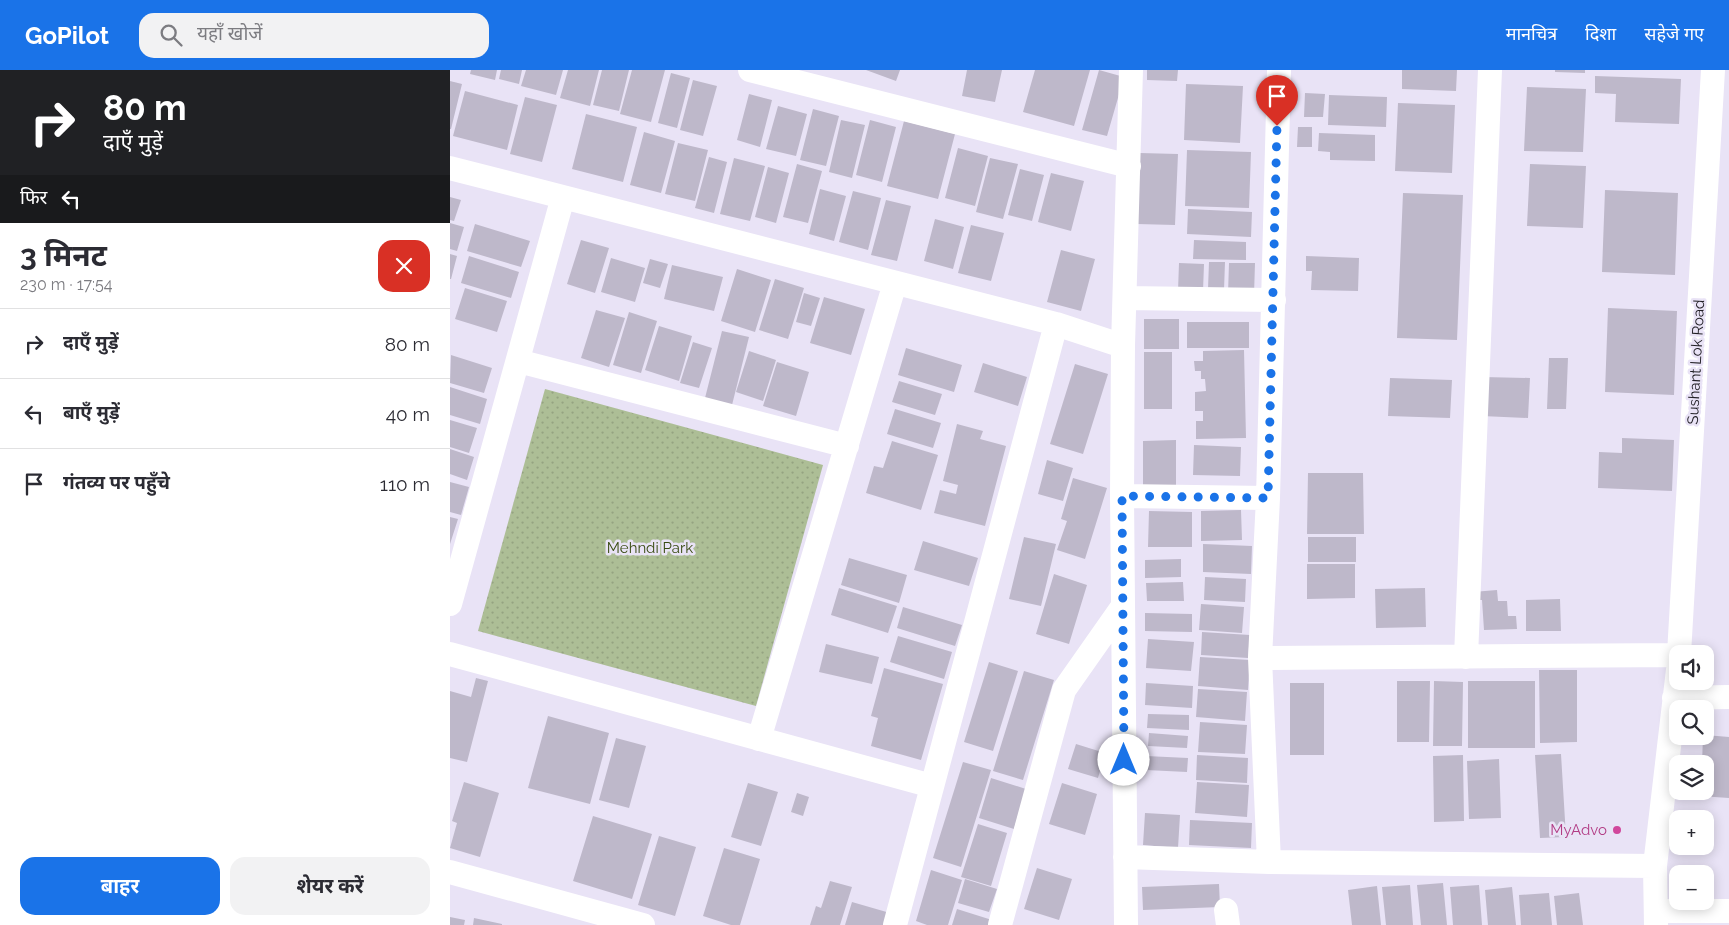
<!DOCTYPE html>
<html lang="hi">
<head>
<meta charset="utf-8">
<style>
	:root { --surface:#fff; --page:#f2f2f3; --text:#2b2b33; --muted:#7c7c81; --line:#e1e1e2; --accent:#1a73e8 }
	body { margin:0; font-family:Raleway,"Noto Sans Devanagari",sans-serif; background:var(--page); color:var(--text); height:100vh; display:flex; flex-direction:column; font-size:19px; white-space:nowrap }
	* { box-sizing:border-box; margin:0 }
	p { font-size:16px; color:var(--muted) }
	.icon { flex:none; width:28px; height:28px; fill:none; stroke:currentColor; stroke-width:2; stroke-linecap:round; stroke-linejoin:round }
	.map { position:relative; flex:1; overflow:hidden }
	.drawer { display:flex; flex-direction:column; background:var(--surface); width:450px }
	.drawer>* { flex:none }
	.banner { background:#202124; color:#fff; overflow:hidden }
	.buttons { position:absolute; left:1219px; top:575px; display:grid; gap:10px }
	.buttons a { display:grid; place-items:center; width:45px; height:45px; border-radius:10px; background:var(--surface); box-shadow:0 2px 12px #0003; font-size:25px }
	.pin { position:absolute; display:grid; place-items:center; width:42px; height:42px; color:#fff; margin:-51px -21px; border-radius:50% 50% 50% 0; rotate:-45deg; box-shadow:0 0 5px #0007 }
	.pin .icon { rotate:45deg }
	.me { position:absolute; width:55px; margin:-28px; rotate:0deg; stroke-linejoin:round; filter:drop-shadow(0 0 4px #0008) }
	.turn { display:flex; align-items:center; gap:18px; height:105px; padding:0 20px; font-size:22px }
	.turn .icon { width:65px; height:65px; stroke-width:2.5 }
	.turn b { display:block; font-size:35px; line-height:42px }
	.then { display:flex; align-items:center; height:48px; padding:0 20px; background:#0003; gap:10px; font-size:19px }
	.round { display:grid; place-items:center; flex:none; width:52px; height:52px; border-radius:15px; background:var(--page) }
	.overview { display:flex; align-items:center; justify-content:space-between; height:85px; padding:0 20px }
	h1 { font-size:30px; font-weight:700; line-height:38px }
	.primary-button { display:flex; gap:10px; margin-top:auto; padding:10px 20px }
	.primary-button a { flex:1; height:58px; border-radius:15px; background:var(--accent); color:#fff; font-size:20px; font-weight:700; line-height:58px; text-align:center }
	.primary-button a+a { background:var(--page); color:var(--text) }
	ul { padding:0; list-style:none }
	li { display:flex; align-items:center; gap:15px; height:70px; padding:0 20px; border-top:1px solid var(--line) }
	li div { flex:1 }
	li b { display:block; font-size:19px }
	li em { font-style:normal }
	header { display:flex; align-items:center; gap:30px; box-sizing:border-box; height:70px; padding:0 25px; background:var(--accent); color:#fff }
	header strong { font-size:24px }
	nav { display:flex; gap:28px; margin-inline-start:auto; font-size:18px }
	.search { width:350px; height:45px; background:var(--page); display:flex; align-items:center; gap:12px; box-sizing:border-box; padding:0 18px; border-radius:15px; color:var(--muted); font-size:19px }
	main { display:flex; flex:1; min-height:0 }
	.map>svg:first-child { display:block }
	.grass { fill:url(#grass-dots) }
	.building { fill:#beb8ca }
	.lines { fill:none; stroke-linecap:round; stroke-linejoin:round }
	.minor { stroke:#fff; stroke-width:24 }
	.route { stroke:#1a73e8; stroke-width:9; stroke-dasharray:0 16.2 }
	.hotel-dot { fill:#d1479c; stroke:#e9e3f6; stroke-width:2 }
	.labels { text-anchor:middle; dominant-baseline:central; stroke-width:5; stroke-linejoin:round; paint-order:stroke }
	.street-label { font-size:15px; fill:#222026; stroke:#e9e3f6 }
	.park-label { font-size:15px; fill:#394c13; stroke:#e9e3f6 }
	.hotel-label { font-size:15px; fill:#b23c85; stroke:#e9e3f6; text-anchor:end }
</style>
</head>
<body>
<header>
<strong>GoPilot</strong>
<div class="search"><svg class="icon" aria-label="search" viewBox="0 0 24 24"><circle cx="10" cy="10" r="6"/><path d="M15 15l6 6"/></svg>यहाँ खोजें</div>
<nav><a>मानचित्र</a><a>दिशा</a><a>सहेजे गए</a></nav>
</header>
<main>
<section class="drawer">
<div class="banner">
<div class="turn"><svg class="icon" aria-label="right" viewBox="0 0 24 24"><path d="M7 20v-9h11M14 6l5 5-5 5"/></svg><div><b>80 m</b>दाएँ मुड़ें</div></div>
<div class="then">फिर<svg class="icon" aria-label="left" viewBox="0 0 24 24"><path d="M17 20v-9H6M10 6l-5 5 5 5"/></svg></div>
</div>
<div class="overview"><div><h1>3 मिनट</h1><p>230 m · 17:54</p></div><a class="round" style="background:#d93025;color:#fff"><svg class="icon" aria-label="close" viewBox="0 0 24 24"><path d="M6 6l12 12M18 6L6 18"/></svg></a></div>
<ul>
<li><svg class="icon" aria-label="right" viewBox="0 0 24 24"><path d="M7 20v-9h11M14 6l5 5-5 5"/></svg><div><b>दाएँ मुड़ें</b></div><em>80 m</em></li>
<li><svg class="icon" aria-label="left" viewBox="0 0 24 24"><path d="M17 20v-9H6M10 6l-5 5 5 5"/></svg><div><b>बाएँ मुड़ें</b></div><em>40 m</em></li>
<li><svg class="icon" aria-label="arrive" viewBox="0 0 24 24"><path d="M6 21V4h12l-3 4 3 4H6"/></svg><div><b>गंतव्य पर पहुँचे</b></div><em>110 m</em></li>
</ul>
<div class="primary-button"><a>बाहर</a><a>शेयर करें</a></div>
</section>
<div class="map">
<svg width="1279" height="855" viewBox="0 0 1279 855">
	<defs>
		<pattern id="grass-dots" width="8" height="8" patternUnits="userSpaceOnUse" patternTransform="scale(1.25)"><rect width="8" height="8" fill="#adbe96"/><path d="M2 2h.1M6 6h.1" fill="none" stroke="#95a381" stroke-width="1.8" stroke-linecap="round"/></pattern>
	</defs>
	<rect width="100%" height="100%" fill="#e9e3f6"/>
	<path class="grass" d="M95 319 373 395 306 636 28 561Z"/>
	<path class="building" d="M21 0H47L45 10 20 4Z
		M51 0H72L69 14 49 9Z
		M76 0H113L106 25 71 16Z
		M118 0H149L140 36 110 28Z
		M152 0H179L169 41 143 35Z
		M182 0H215L201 52 170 44Z
		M416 0H450L446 11Z
		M517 0H552L545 32 512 26Z
		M585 0H640L624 56 573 42Z
		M649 0 674 7 657 66 632 60Z
		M697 0H728L727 11 697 10Z
		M952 0H1007L1006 21 952 19Z
		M1105 0H1135V3L1105 2Z
		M221 3 240 8 227 58 208 53Z
		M1145 6 1231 9 1229 54 1165 52 1166 24 1145 23Z
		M243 10 267 16 253 66 230 60Z
		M0 11 12 14 1 59H0Z
		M736 14 793 16 790 73 734 70Z
		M1077 17 1136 19 1133 82 1074 81Z
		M15 21 68 35 57 80 3 66Z
		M855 23 875 24 873 47H854Z
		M299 24 322 30 310 77 287 70Z
		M879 25 937 27 936 57 878 55Z
		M75 27 107 35 92 92 60 84Z
		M948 33 1005 35 1002 103 945 101Z
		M328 36 357 44 346 86 316 79Z
		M363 39 389 46 376 96 350 90Z
		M136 44 187 57 173 112 122 99Z
		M391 50 415 55 402 108 379 102Z
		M420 50 446 57 432 112 406 105Z
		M454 51 505 64 488 129 437 116Z
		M848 57H862V77H847Z
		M194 62 225 71 211 123 180 115Z
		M869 63 925 65V91L880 90V82L868 81Z
		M228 73 258 80 245 131 215 124Z
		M508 78 538 86 525 136 495 128Z
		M737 80 801 82 799 138 735 136Z
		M690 83 728 84 725 155 687 154Z
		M259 87 277 92 264 143 245 138Z
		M284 88 315 96 300 151 270 144Z
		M540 88 568 94 553 149 526 142Z
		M347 94 372 101 358 153 333 147Z
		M1080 94 1136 96 1133 158 1077 156Z
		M318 97 339 103 326 153 305 147Z
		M570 99 594 105 582 151 558 145Z
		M601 103 634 111 621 161 588 152Z
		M370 119 396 126 384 171 359 164Z
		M1155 120 1228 123 1225 205 1152 202Z
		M403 121 431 128 418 180 389 172Z
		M953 123 1013 125 1007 270 947 268Z
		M0 127 11 130 4 151 0 150Z
		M436 130 461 136 447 191 421 185Z
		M738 139 802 142 801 167 737 164Z
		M485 149 514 157 503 199 474 191Z
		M0 153 14 157 7 181 0 179Z
		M25 154 80 171 71 197 17 181Z
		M521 155 554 163 541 211 508 203Z
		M131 170 159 178 145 223 117 214Z
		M744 170 796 172V190L743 189Z
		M611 180 645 189 631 241 597 232Z
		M0 184 7 186 1 209H0Z
		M19 186 69 202 61 228 11 213Z
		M856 186 909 188 908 221 861 220 862 201H856Z
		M161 188 195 198 185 232 151 222Z
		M200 189 218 194 210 218 193 213Z
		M759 192H775L774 220 758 219Z
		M729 193 754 194 753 221H728Z
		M779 193H805L804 225 778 224Z
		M222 195 273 207 264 241 214 229Z
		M287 199 321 210 305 262 271 251Z
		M325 209 354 218 338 269 309 260Z
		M15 218 57 231 47 262 5 249Z
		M354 223 370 228 361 256 346 252Z
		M374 227 415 239 401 285 360 273Z
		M1158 238 1227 241 1224 325 1155 322Z
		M146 240 175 248 159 297 131 288Z
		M179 242 207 251 191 303 163 295Z
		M694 249H729V279H694Z
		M737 252H799V278H737Z
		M209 256 242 266 229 311 195 300Z
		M272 261 299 267 282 335 255 328Z
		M243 272 262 278 249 318 230 313Z
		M456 278 512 295 504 322 448 305Z
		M794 280 796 368 746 369V351H753V341H745V322L756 321 755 309H751V301H745L744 291H753V281Z
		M299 281 326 290 313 331 286 322Z
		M694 282H722V339H694Z
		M1 285 42 298 34 323 0 313Z
		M1099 288H1118L1116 339H1097Z
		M327 292 359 302 346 346 313 336Z
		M533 293 577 307 568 336 524 322Z
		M625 294 658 304 633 384 600 374Z
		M1033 307 1080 308 1078 348 1032 346Z
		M940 308 1002 310 1000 348 938 346Z
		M449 311 492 324 485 345 442 332Z
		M0 317 37 329 30 354 0 345Z
		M445 339 491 353 483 378 437 364Z
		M0 350 27 358 19 383 0 377Z
		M507 354 533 361 530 369 556 376 535 456 484 443 490 420 506 424 508 415 493 411Z
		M1172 368 1224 370 1222 421 1148 418 1149 382 1172 383Z
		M726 370V423L693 424V371Z
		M442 371 488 385 471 440 416 423 424 396 433 398Z
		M744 375 791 377 790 406 743 405Z
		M0 379 24 387 17 410 0 404Z
		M597 390 623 398 613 431 588 424Z
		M858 403H913L914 464H857Z
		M623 408 657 418 635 489 607 480 617 451 611 449Z
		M0 412 19 417 11 445 0 442Z
		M791 440 792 470 751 471V441Z
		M699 441 742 442V477H698Z
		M0 447 8 449 0 474Z
		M574 467 606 474 591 536 559 529Z
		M858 467H906V492H858Z
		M473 471 528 488 519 516 464 500Z
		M753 474 802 476 801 504 753 502Z
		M399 488 457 505 449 533 391 515Z
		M731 489V507L695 508V490Z
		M857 494H905V528L857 529Z
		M604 504 637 515 619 574 586 564Z
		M755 507 796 509 795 532 754 530Z
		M733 512 734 531H697L696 513Z
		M389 518 447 536 438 563 381 545Z
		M975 518 976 557 926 558 925 519Z
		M1047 520 1048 531H1057L1058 546H1066L1067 559 1034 560 1032 530H1024L1023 522Z
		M1110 529 1111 561H1076V530Z
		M751 534 794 537 792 563 749 560Z
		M453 537 512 555 505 576 447 558Z
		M695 543 742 544V562L695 561Z
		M752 562 800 565 798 588 751 585Z
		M448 566 502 582 494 609 440 592Z
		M698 569 744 572 741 601 696 598Z
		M376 574 429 587 422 614 369 602Z
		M750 587 800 590 798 620 748 616Z
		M539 592 568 601 543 681 514 672Z
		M434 598 493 614 471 690 421 676 428 648 421 646Z
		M1089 600H1127V672L1090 673Z
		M574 601 604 610 573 710 543 701Z
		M26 608 38 611 17 692 0 688V621L21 627Z
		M947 611H980L979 672H947Z
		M984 611 1013 612 1012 676H983Z
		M1018 611H1085V678H1018Z
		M696 613 743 616 742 638 695 635Z
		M840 613H874V685H840Z
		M748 619 797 622 795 651 746 647Z
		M698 644 739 645V660L697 658Z
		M98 646 159 663 140 734 78 718Z
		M750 652 797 655 795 684 748 682Z
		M699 663 738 666 737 678 698 676Z
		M1255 665 1279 667V728L1250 726V721H1255V694H1252L1253 666Z
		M166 668 196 676 179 738 149 730Z
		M626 674 655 683 648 708 618 699Z
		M1111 684 1116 767 1090 768 1085 685Z
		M747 685 798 688 797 713 746 710Z
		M1013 685 1014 751 984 752 983 686Z
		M696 686 738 688 737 702 696 700Z
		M1049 689 1051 748 1019 749 1017 691Z
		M513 692 541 700 511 797 483 788Z
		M541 708 576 719 564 759 529 748Z
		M14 712 49 723 30 787 0 778 7 753 2 751Z
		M747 712 799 715 797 747 745 743Z
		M298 713 328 722 311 776 281 767Z
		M612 713 647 724 635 765 599 754Z
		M347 723 359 727 353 746 341 742Z
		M695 743 730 745 728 778 693 775Z
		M143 746 202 764 182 829 123 811Z
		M740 750 802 753 801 778 739 775Z
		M528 754 557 763 541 816 511 807Z
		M209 766 246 777 225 846 188 835Z
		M274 778 310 789 290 855H281L253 846Z
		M587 798 622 809 609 850 574 839Z
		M481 800 512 810 498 855H477L466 851Z
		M515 809 547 819 539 842 508 833Z
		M380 811 402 817 390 855H360L366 836 371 838Z
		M993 813 997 855H971L967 815Z
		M769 814 770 837 693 840 692 817Z
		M960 815 963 855H936L932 817Z
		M1029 815 1032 855H1003L1000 817Z
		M927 816 931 855H902L898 820Z
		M1062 817 1066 855H1038L1035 820Z
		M1099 823 1102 855H1071L1069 825Z
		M1129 823 1133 855H1107L1104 826Z
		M402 832 440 843 436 855H395Z
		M507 839 542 850 540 855H502Z
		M0 847 15 850 14 855H0Z
		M24 848 52 854V855H23Z"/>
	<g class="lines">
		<path class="minor" d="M300 0 679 96
			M0 98 606 254 673 276
			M675 228 824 230
			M68 291 397 376
			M672 426 818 428
			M0 534 113 127
			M0 584 482 716
			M1229 584 1263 0
			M1016 587 1040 0
			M810 588 1228 585
			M1224 628 1279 627
			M309 669 445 213
			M675 787 819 792 1205 796
			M819 792 810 588 818 428 829 0
			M0 802 193 855
			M776 840 778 855
			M1206 841H1279
			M445 855 606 254
			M550 855 614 620 673 536
			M676 855 672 426 673 276 681 0
			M1206 855 1205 796 1228 600"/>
	</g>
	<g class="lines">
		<path class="route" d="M674 690 672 426 818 428 827 56"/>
	</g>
	<circle class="hotel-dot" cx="1167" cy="760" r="5"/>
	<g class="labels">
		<g class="street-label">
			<text transform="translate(1246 292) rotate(-87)">Sushant Lok Road</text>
		</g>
		<g class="park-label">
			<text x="200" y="478">Mehndi Park</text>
		</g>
		<g class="hotel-label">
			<text x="1157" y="760">MyAdvo</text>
		</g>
	</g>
</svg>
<div class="buttons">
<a><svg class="icon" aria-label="sound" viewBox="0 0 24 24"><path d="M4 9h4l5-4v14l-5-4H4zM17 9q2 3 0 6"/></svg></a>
<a><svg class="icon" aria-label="search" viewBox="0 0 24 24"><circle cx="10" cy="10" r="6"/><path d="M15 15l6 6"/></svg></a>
<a><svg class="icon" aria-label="layers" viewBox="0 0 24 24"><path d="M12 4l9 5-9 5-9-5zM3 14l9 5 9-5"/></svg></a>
<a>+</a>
<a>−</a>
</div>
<div class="pin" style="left:827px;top:56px;background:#d93025"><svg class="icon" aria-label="arrive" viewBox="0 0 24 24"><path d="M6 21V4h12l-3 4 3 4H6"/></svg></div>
<svg class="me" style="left:674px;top:690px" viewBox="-20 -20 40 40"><circle r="19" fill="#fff"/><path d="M0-13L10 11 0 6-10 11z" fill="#1a73e8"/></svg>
</div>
</main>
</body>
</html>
